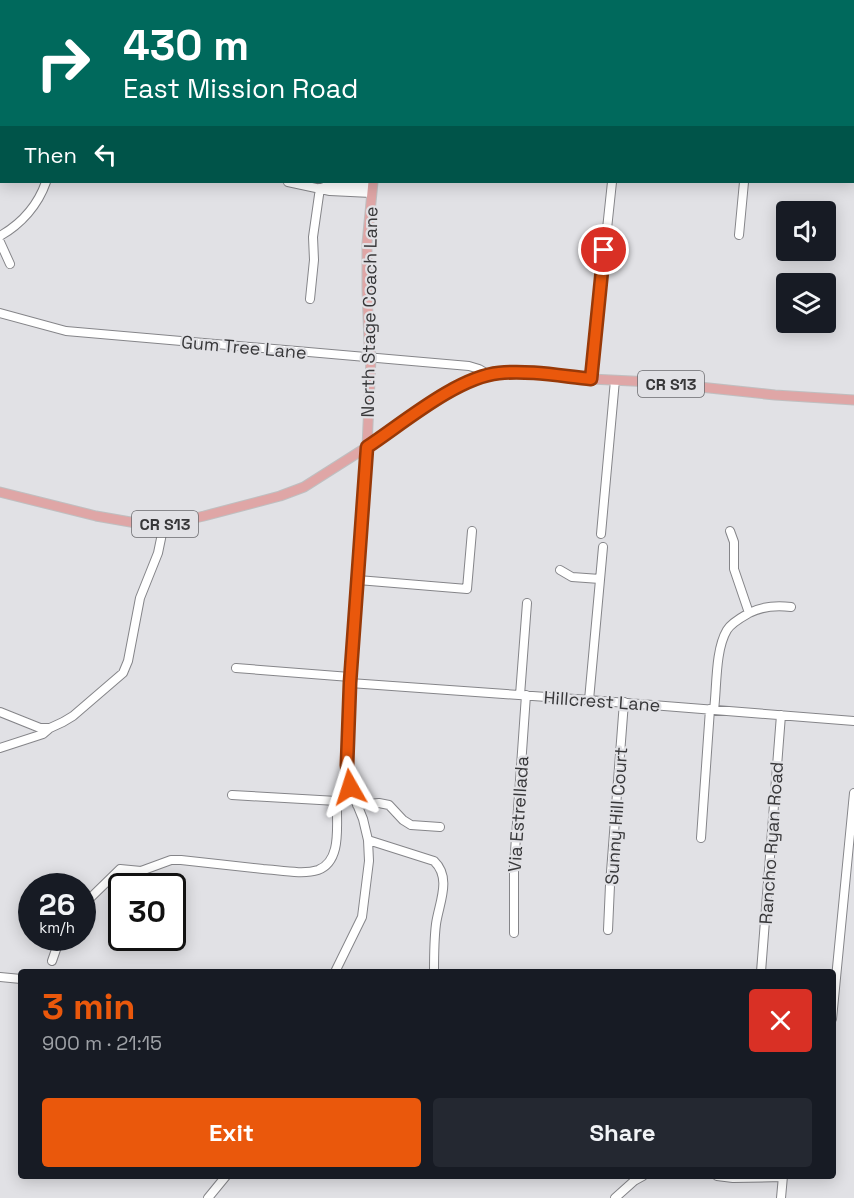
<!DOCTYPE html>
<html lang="en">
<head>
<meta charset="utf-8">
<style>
	:root { --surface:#171b24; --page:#242831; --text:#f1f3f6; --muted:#9ea1a6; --accent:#ea580c }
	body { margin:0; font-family:"Space Grotesk",sans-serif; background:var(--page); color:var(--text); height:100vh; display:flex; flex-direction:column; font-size:22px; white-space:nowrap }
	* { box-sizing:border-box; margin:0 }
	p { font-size:20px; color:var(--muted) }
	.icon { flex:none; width:33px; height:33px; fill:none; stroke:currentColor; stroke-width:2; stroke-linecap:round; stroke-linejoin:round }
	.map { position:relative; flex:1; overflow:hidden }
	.details { position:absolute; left:18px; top:969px; width:818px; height:210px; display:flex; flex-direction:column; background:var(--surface); border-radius:6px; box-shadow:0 3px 15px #0003 }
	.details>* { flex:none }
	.guide { position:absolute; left:0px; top:0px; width:855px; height:183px; box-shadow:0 3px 15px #0003; background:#00695c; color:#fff; overflow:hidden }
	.tools { position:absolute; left:776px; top:201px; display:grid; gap:12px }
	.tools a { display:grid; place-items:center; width:60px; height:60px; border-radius:6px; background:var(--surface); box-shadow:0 3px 15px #0003; font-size:30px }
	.speed { position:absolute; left:18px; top:873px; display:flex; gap:12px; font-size:30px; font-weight:700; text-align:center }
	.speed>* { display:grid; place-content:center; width:78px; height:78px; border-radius:50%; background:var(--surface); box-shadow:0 3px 15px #0003; line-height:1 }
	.speed small { font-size:15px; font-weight:400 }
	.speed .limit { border:3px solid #111; border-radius:9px; background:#fff; color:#111 }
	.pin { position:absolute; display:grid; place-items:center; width:51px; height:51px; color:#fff; margin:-26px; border:3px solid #fff; border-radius:50%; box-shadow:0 2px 6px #0007 }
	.me { position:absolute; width:66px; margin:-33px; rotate:354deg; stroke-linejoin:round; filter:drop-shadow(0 0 4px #0008) }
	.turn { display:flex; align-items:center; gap:21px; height:126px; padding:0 24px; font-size:27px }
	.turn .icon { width:78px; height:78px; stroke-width:2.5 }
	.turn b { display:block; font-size:42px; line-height:51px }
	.then { display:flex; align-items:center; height:57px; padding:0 24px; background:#0003; gap:12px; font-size:22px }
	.round { display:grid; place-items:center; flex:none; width:63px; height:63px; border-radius:6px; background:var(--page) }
	.head { display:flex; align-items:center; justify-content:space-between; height:102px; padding:0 24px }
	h1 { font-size:36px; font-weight:700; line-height:45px; color:var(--accent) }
	.button { display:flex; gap:12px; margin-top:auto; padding:12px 24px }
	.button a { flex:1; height:69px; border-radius:6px; background:var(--accent); color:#fff; font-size:24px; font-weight:700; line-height:69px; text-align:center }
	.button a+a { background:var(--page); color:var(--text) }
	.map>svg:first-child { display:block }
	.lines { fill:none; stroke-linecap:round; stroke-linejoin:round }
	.minor-casing { stroke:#858589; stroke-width:10 }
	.major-casing { stroke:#bfbfc0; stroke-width:11 }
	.minor { stroke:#fff; stroke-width:8 }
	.major { stroke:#dfa6a6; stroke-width:9 }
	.route-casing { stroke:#983908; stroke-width:15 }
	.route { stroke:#ea580c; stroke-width:10 }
	.labels { text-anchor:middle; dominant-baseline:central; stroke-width:4.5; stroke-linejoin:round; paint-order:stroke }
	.shield { fill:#e1e1e5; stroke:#6a6a6d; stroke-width:1.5 }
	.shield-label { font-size:16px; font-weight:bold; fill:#373739 }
	.street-label { font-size:18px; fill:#373739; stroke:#e1e1e5 }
</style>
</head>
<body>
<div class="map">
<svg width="854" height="1198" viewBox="0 0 854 1198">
	<rect width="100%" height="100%" fill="#e1e1e5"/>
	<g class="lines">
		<g class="minor-casing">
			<path id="minor" d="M767 2 768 0
				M836 2V0
				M288 182 330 191 371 193
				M321 188 330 185 372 186
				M739 235 744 182
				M0 236C21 224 38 205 46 182
				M0 242 10 264
				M310 299 314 260 313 237 320 188
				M0 313 66 331 469 366 479 369 489 375
				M591 379 612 182
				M730 531 734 542V569L749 613
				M601 534 615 380
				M560 570 572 577 600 579
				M358 580 467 589 472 531
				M236 668 350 677
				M350 683 589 700 854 721
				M520 695 527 603
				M589 700 603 547
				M714 710C717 687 715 650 727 630 731 623 742 617 749 613 763 606 776 605 791 607
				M0 712 40 728H50L63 722 73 716 123 673 128 661 140 598 158 553 164 524
				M0 748 43 734 50 728
				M232 795 337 801
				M357 805 379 803 389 805 403 820 411 825 440 827
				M701 838 710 709
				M368 840 434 861C452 878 439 903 436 924 434 940 434 956 434 972
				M82 906 120 869 141 871 171 860H181C208 863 236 866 263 869 279 870 303 875 318 870 340 862 337 831 337 813 337 807 336 800 339 794 342 790 346 789 350 787
				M608 930 610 885 624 702
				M514 933V866L526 695
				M52 961 60 938
				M335 972 362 917 369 861 368 840 363 819 350 787 347 765 350 683 367 447
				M761 972 781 715
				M0 977 21 979
				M832 1019 854 793
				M717 1176 733 1178 783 1177
				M208 1198 226 1176
				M615 1198 634 1181 643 1176
				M781 1198 783 1176"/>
		</g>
		<g class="major-casing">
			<path id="major" d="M403 2V0
				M367 447 371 358 369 343 367 289V243L373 182
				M0 492 96 516 142 524H168L204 516 280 496 304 487 367 447 447 393 467 382 497 373H530L591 379 652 382 775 395 854 400"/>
		</g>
		<use href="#minor" class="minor"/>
		<use href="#major" class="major"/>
	</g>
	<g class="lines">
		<g class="route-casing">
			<path id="route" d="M350 787 347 765 350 683 367 447C402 424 457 377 499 373 529 370 561 376 591 379L604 250"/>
		</g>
		<use href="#route" class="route"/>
	</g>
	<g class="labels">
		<g class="shield">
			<rect x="638" y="371" width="66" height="26" rx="4.5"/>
			<rect x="132" y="511" width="66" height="26" rx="4.5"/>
		</g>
		<g class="shield-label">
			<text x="671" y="384">CR S13</text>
			<text x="165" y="524">CR S13</text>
		</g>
		<g class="street-label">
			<text transform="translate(369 312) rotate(-89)">North Stage Coach Lane</text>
			<text transform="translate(244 347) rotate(5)">Gum Tree Lane</text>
			<text transform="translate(602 701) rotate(4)">Hillcrest Lane</text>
			<text transform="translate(518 814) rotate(-86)">Via Estrellada</text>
			<text transform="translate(616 816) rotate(-86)">Sunny Hill Court</text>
			<text transform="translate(771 843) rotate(-86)">Rancho Ryan Road</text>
		</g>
	</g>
</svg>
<div class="tools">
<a><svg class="icon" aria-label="sound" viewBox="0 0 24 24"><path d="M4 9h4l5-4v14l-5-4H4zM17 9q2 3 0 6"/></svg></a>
<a><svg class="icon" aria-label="layers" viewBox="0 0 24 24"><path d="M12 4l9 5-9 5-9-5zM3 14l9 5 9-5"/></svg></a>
</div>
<div class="speed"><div>26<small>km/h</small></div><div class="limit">30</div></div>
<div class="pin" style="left:604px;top:250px;background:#d93025"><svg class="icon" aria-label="arrive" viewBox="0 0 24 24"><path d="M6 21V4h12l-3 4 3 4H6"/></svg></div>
<svg class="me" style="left:350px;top:787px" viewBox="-20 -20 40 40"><path d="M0-17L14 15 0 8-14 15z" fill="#ea580c" stroke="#fff" stroke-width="4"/></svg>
<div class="guide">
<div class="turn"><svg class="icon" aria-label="right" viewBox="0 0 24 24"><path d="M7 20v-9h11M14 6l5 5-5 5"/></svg><div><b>430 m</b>East Mission Road</div></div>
<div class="then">Then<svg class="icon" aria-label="left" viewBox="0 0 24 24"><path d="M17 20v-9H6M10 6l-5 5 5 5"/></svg></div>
</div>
<section class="details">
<div class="head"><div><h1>3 min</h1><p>900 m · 21:15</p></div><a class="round" style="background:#d93025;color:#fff"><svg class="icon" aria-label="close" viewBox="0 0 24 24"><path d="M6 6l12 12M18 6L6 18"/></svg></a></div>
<div class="button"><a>Exit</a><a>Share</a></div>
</section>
</div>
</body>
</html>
